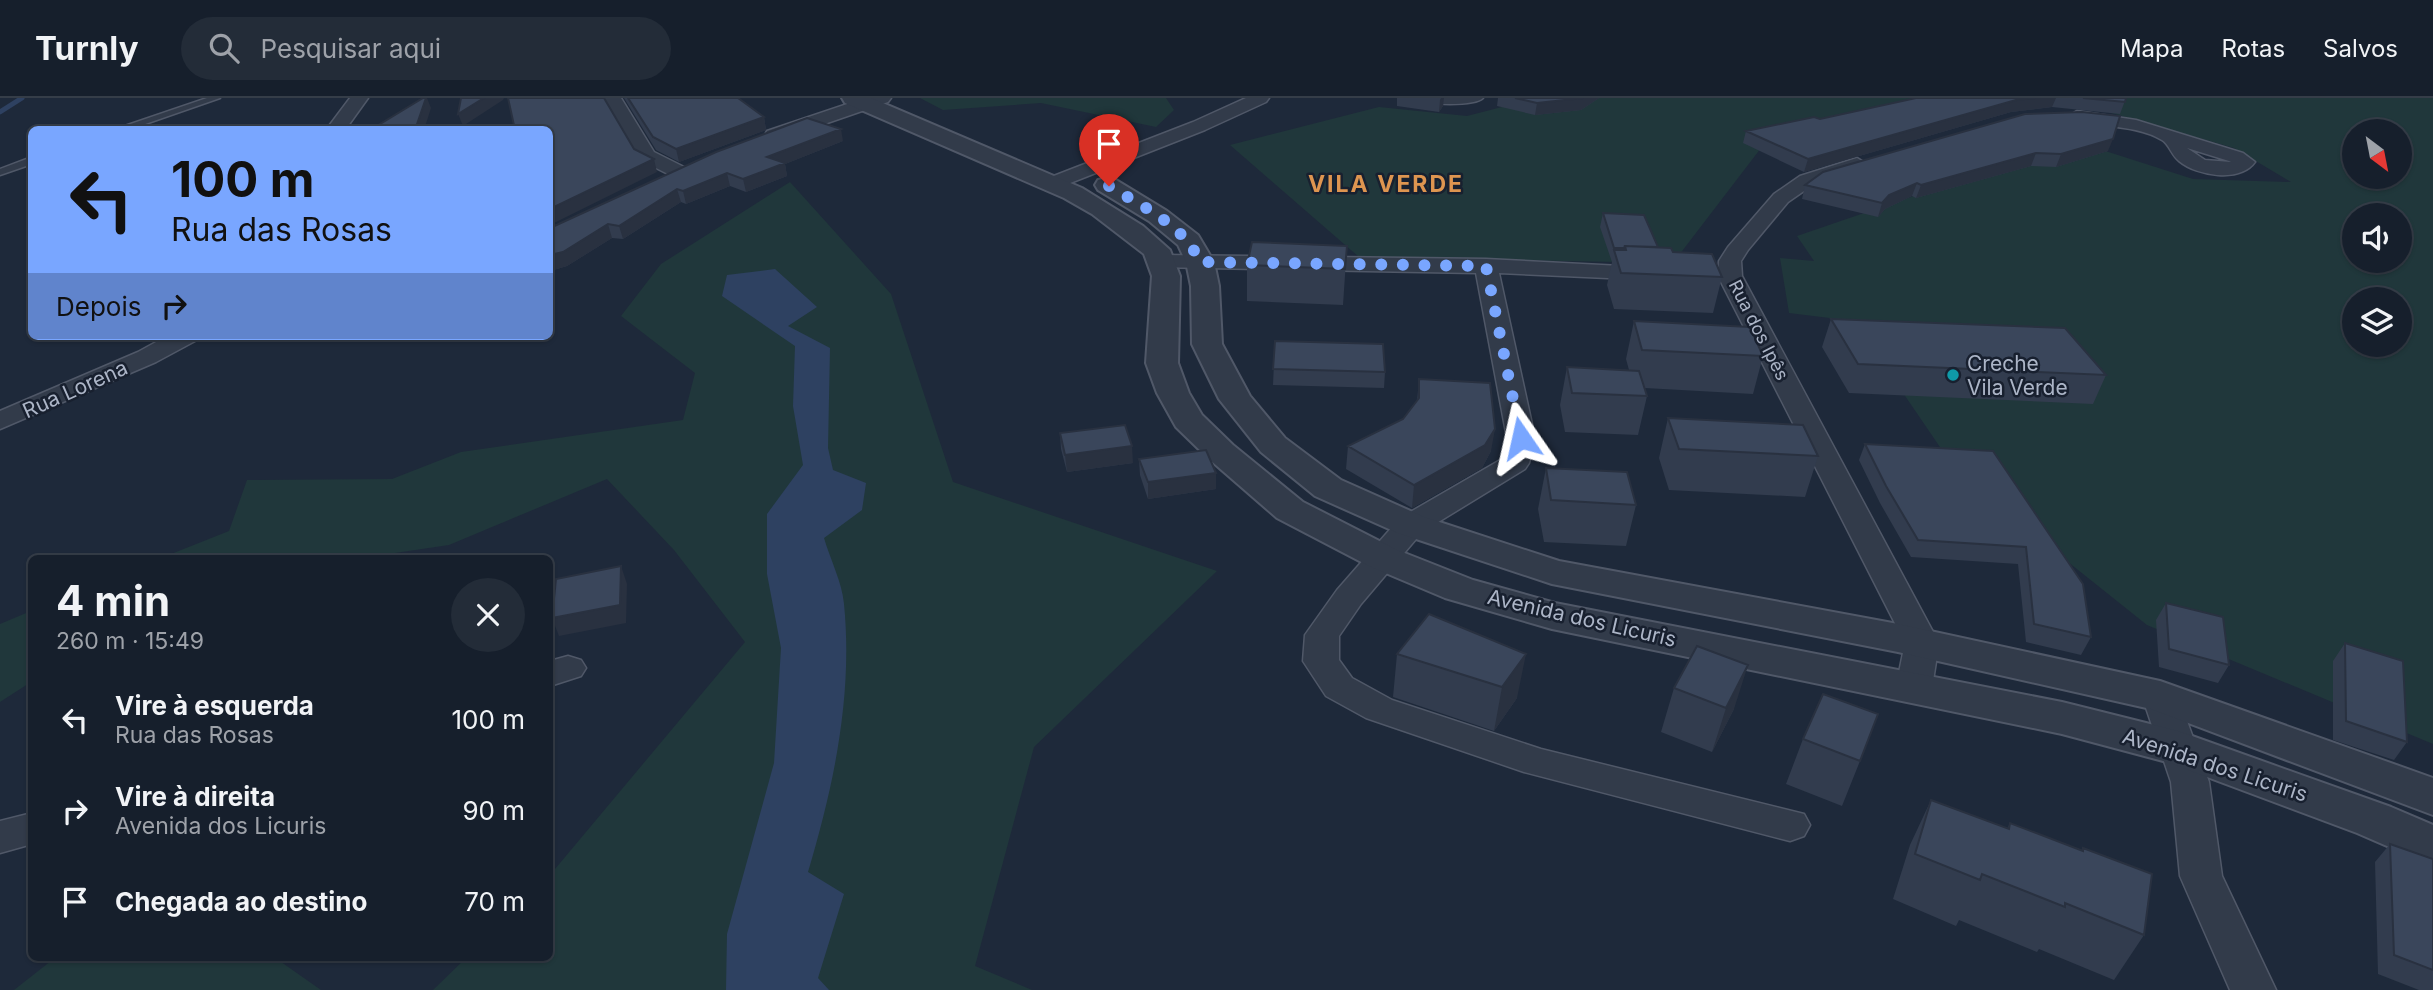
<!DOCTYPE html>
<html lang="pt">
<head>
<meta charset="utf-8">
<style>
	:root { --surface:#161f2c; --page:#232c38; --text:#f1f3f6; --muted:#9ea2a9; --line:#353d48 }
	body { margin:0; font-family:Inter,sans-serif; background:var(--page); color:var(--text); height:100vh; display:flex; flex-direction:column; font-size:26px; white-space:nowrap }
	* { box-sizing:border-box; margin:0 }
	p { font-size:23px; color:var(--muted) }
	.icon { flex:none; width:38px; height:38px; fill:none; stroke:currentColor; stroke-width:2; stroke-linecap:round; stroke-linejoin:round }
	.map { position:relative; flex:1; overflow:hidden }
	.panel { position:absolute; left:28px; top:457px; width:525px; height:406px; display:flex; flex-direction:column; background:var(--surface); border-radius:10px; box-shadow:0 2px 5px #0004,0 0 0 2px var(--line) }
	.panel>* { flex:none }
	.guide { position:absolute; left:28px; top:28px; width:525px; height:214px; border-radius:10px; box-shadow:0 2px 5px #0004,0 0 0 2px var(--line); background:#79a6ff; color:#111; overflow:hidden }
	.needle { width:46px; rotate:148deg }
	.fabs { position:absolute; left:2342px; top:21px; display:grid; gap:14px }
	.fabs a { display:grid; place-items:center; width:70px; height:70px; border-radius:50%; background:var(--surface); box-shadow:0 2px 5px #0004,0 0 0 2px var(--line); font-size:35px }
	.pin { position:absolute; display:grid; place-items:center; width:60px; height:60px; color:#fff; margin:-72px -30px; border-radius:50% 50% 50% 0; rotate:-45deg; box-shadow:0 0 7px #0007 }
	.pin .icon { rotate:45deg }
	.me { position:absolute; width:77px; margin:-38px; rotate:349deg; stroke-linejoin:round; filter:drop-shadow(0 0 5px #0008) }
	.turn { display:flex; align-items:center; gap:24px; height:147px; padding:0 28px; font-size:32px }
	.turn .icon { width:91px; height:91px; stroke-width:2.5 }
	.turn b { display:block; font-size:49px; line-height:60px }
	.then { display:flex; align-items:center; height:66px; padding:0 28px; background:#0003; gap:14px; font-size:26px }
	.round { display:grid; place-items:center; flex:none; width:74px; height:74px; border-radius:37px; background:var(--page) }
	.overview { display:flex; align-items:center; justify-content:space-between; height:119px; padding:0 28px }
	h1 { font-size:42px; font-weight:700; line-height:52px }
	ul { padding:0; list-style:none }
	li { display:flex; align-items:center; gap:21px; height:91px; padding:0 28px }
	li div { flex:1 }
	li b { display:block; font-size:26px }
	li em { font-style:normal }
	header { display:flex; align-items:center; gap:42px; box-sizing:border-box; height:98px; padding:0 35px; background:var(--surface); border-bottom:2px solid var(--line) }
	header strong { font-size:33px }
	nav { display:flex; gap:38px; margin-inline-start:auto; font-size:24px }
	.search { width:490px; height:63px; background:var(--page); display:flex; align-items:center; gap:18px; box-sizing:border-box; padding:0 24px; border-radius:38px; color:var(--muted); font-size:26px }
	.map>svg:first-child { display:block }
	.green { fill:#20373b; fill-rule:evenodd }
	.water { fill:#2e4161 }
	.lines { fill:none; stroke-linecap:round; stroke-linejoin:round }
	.stream { stroke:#2e4161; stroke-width:5 }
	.service-casing { stroke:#505868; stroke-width:3 }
	.minor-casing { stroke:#505868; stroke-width:3 }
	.tertiary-casing { stroke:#505868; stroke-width:4 }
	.service { fill:#323b4a; fill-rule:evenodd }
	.minor { fill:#323b4a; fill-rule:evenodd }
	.tertiary { fill:#323b4a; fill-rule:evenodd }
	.wall { fill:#323c4e }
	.shaded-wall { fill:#293140 }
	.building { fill:#3a465b; stroke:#293140; stroke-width:2 }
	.route { stroke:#79a6ff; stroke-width:12; stroke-dasharray:0 21.6 }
	.culture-dot { fill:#0f9aa8; stroke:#18202f; stroke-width:2.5 }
	.labels { text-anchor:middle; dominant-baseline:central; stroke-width:5; stroke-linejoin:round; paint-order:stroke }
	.far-street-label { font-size:18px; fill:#acb5c7; stroke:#18202f }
	.poi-label { font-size:21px; fill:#acb5c7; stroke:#18202f; text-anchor:start }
	.street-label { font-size:21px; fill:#acb5c7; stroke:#18202f }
	.far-district-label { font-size:23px; font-weight:bold; letter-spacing:2px; fill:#de9550; stroke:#18202f }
</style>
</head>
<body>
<header>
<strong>Turnly</strong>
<div class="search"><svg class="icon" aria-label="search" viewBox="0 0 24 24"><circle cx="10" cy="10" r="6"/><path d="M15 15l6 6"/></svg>Pesquisar aqui</div>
<nav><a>Mapa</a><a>Rotas</a><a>Salvos</a></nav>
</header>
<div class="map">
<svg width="2433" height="892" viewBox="0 0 2433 892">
	<rect width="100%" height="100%" fill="#1e293a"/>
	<path class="green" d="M920 0H1166L1174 12 1156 29 1041 5 943 12Z
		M1537 0H2433V646L2147 527 1959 377 1854 223 1789 215 1780 160 1814 163 1797 138 2074 43 2193 81 2291 84 2234 50 2080 6 1947 15 1761 50 1673 165 1359 159 1230 47 1379 9 1467 18ZM2354 33H2399V79H2354ZM2354 117H2399V163H2354ZM2354 201H2399V247H2354Z
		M790 84 891 196 953 384 1217 473 1034 649 975 868 1032 892H433L467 859H550V777L745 544 674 452 607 381 449 447 361 460H261L236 457 231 460H161L229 433 247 382 392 381 461 354 683 322 695 275 621 218 661 166Z
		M31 513V584L0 604V526Z
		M56 859H274L321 892H14Z"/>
	<path class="water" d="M775 171 817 209 788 228 830 250 828 350 833 372 866 385 862 412 824 440C830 461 842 484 844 506 853 597 834 687 808 774L844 796 818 880 829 892H726L727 836 774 665 781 550 767 476V416L803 367 793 308 795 248 722 198 727 177Z"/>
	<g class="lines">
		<path class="stream" d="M0 14 22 0"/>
		<g class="service-casing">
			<path id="service" d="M207 0H220L128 32H113Z
				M32 59V66L0 77V71Z"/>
		</g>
		<g class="minor-casing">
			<path id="minor" d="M350 0H368L345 32H326Z
				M603 0H621L654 54 684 69 687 73 684 77H670L640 62Z
				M865 0H891L888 4 781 41 774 43 765 37 767 33Z
				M1246 0H1269L1266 4 1205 32 1060 89H1046L1043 85 1046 81 1193 24Z
				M1417 0H1483C1475 8 1425 8 1417 0Z
				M2077 13 2136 22 2243 55 2255 64C2240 85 2197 78 2179 63 2172 58 2169 46 2162 42 2138 27 2098 29 2071 22L2068 18ZM2187 50 2229 63 2231 64 2205 62Z
				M1857 60 1867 66 1864 70 1814 86 1788 104 1748 152 1741 163 1742 178 1939 545 1932 589 1927 598 1914 601 1901 598 1896 589 1905 545 1718 178 1719 163 1728 149 1774 96 1800 78Z
				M1162 157 1486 161 1660 170 1663 175 1660 180 1652 182 1499 175 1535 340 1529 365 1525 371 1422 434 1361 506 1339 538V562L1352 580 1392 602 1541 651 1804 716 1810 727 1804 738 1790 743 1524 674 1366 620 1326 598 1303 563 1305 537 1337 492 1400 420 1502 361 1507 340 1476 175 1154 169 1151 164 1154 159Z
				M167 238H198L195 243 156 264 0 331V313L138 254Z
				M568 558 581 562 586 570 581 578 550 588V563Z
				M2160 585 2173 589 2178 598 2209 684 2222 778 2276 892H2230L2180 778 2171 684 2142 598 2147 589Z
				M32 715V746L0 755V723Z"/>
		</g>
		<g class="tertiary-casing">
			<path id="tertiary" d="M842 0H871L1082 90 1143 128 1170 152 1180 178 1178 265 1189 295 1202 317 1233 347 1303 404 1397 452 1473 482 1555 505 2062 604 2178 633 2391 709 2433 727V768L2357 735 2167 664 2062 636 1552 531 1445 500 1369 468 1277 420 1209 361 1176 329 1157 295 1146 265 1152 178 1144 156 1092 116 1064 100 845 5Z
				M1107 80 1116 82 1167 113 1198 137 1214 164 1219 188 1222 246 1250 298 1285 340 1341 382 1424 419 1559 463 1898 526 2160 583 2433 680V717L2151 611 1898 554 1552 486 1398 435 1315 398 1261 354 1219 301 1192 246 1191 188 1186 164 1178 147 1149 123 1098 92 1095 87 1098 82Z"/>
		</g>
		<use href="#service" class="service"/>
		<use href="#minor" class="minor"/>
		<use href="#tertiary" class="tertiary"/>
	</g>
	<path class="wall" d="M624 0H738L764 19 766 32 679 64 656 52Z
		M1397 0H1444L1443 8 1439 14 1397 8Z
		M1498 0H1599L1581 12 1535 17 1497 8Z
		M1916 0H2126L2120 16 2052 9 2011 14 1804 74 1743 45 1746 33 1820 21Z
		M2025 16 2108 53 2056 69 2031 68 1916 100 1912 98 1885 111 1878 119 1802 101 1805 87Z
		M843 43 785 66 787 78 746 94 730 88 686 106 681 104 623 141 612 140 567 168 550 173V130L716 54Z
		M1603 115 1658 149 1673 154 1722 179 1713 215 1614 211 1607 187 1612 164 1600 129Z
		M1347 148 1343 207 1247 203V167Z
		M1831 221 2106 277 2093 306 1849 295 1822 249Z
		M1634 223 1763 258 1753 296 1645 290 1647 298 1638 337 1565 334 1560 307 1567 269 1629 272 1626 261Z
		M1275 243 1385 274 1384 290 1273 287Z
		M1419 281 1491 353 1482 370 1412 410 1346 371 1348 348 1403 321 1417 304Z
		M1668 320 1818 358 1805 399 1669 392 1659 360Z
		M1060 335 1133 365 1067 374 1061 351Z
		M1865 346 1993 353 2091 539 2081 557 2026 544 2018 466 1911 459 1880 405 1859 362Z
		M1139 361 1216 391 1148 401 1140 377Z
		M1546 370 1636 407 1626 448 1544 444 1538 411Z
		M2166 505 2229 567 2218 585 2159 569 2156 522Z
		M1429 516 1517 600 1494 633 1393 599 1397 556Z
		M2345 545 2407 644 2394 662 2333 642V563Z
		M1674 590 1734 611 1712 654 1661 634Z
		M1803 641 1860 663 1842 708 1786 686Z
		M1931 702 2007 731 2010 725 2082 752 2083 750 2144 837 2114 882 2039 851 2037 854 1959 822 1956 828 1893 801 1910 747Z
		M2390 746 2433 761V892H2419L2378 876 2375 764Z"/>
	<path class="shaded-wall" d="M426 0H427L431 10 424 32H415Z
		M484 0H504L503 2 463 28 458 16Z
		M1441 0H1444L1443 8 1439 14 1440 2Z
		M1583 0H1599L1581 12 1535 17 1537 5Z
		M2035 0H2056L2052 9 2011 14 1804 74 1808 61 2016 2Z
		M764 19 766 32 679 64 676 51Z
		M841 31 843 43 785 66 787 78 746 94 743 81 767 59Z
		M2113 41 2108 53 2056 69 2061 56Z
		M2036 55 2031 68 1916 100 1921 87Z
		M654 61 657 74 550 127V111Z
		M727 75 730 88 686 106 683 93Z
		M1917 85 1912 98 1885 111 1878 119 1882 105 1889 97Z
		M677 91 681 104 623 141 619 128Z
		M608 126 612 140 567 168 550 173V157Z
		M1495 331 1491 353 1482 370 1412 410 1414 387Z
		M1132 348 1133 365 1067 374 1065 357Z
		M1216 375V391L1148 401V384Z
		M621 468 627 486 626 525 559 538 552 520Z
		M1526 556 1517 600 1494 633 1502 589Z
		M1748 567 1734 611 1712 654 1726 610Z"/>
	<path class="building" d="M423 0H426L415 32H348L375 29Z
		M461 0H484L458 16Z
		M508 0H604L634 51 654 61 550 111V32H515Z
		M628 0H738L764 19 676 51 653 39Z
		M1515 0H1583L1537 5Z
		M1916 0H2035L2016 2 1808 61 1746 33 1814 19 1820 21Z
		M2083 0H2126L2125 4Z
		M2082 14 2120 18 2113 41 2061 56 2036 55 1921 87 1917 85 1889 97 1882 105 1805 87 1823 74 2025 16Z
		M807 20 841 31 767 59 785 65 743 81 727 75 683 93 677 91 619 128 608 126 563 154 550 157V130L716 54Z
		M1603 115 1644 117 1658 149 1625 148 1624 150H1614Z
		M1252 144 1347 148 1345 171 1247 167Z
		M1625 148 1671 150 1673 154 1712 156 1722 179 1621 175 1614 152H1626Z
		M1831 221 2065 230 2106 277 1858 266Z
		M1634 223 1750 229 1763 258 1642 252Z
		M1275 243 1383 246 1385 274 1273 271Z
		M1567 269 1639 273 1647 298 1572 295Z
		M1419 281 1490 285 1495 331 1485 347 1414 387 1348 348 1403 321 1419 300Z
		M1668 320 1803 327 1818 358 1679 351Z
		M1125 327 1132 348 1065 357 1060 335Z
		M1865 346 1993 353 2083 486 2091 539 2034 526 2026 449 1918 442 1886 388Z
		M1206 352 1216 375 1148 384 1139 361Z
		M1546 370 1627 374 1636 407 1551 402Z
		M621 468 620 507 552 520 556 481Z
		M2166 505 2223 519 2229 567 2169 551Z
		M1429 516 1526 556 1502 589 1397 556Z
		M2345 545 2403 563 2407 644 2346 623Z
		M1697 548 1748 567 1726 610 1674 590Z
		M1823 596 1878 616 1860 663 1803 641Z
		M1931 702 2009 731 2010 725 2083 753V750L2152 776 2144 837 2065 805V809L1982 776 1980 782 1915 756Z
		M2390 746 2433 761V872L2394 857Z"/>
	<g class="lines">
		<path class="route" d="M1109 88 1158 117 1189 143 1200 164 1486 168 1521 340"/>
	</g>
	<circle class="culture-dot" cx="1953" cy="277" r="7"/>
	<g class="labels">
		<g class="far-street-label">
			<text transform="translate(1759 232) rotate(63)">Rua dos Ipês</text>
		</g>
		<g class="poi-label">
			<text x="1967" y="265">Creche<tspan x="1967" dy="24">Vila Verde</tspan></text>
		</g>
		<g class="street-label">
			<text transform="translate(75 291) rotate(-24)">Rua Lorena</text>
			<text transform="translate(1582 520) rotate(13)">Avenida dos Licuris</text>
			<text transform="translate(2215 667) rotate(18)">Avenida dos Licuris</text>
		</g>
		<g class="far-district-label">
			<text x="1386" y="86">VILA VERDE</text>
		</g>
	</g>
</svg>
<div class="fabs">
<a><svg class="needle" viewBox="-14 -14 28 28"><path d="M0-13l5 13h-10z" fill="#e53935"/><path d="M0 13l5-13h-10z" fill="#9ea2a9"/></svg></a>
<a><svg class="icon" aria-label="sound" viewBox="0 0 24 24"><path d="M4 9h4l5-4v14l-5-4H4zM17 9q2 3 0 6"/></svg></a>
<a><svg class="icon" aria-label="layers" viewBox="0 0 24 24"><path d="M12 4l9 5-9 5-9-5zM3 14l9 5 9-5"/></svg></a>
</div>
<div class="pin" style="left:1109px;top:88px;background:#d93025"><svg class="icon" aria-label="arrive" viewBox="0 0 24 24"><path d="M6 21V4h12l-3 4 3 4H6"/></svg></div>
<svg class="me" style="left:1521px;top:340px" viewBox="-20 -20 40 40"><path d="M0-17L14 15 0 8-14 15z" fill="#79a6ff" stroke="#fff" stroke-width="4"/></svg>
<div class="guide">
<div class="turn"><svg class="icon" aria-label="left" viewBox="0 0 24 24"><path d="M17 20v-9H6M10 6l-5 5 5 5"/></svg><div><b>100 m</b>Rua das Rosas</div></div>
<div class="then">Depois<svg class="icon" aria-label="right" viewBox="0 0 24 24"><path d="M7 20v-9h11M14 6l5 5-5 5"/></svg></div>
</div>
<section class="panel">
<div class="overview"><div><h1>4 min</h1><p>260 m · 15:49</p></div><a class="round"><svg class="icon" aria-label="close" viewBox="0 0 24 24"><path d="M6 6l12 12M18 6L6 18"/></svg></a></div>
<ul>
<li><svg class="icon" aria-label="left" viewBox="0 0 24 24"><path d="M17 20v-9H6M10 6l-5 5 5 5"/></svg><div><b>Vire à esquerda</b><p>Rua das Rosas</p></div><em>100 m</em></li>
<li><svg class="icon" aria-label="right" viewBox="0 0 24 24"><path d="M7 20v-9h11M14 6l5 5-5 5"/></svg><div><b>Vire à direita</b><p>Avenida dos Licuris</p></div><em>90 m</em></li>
<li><svg class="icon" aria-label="arrive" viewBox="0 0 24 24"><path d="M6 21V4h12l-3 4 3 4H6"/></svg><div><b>Chegada ao destino</b></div><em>70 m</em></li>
</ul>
</section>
</div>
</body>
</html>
